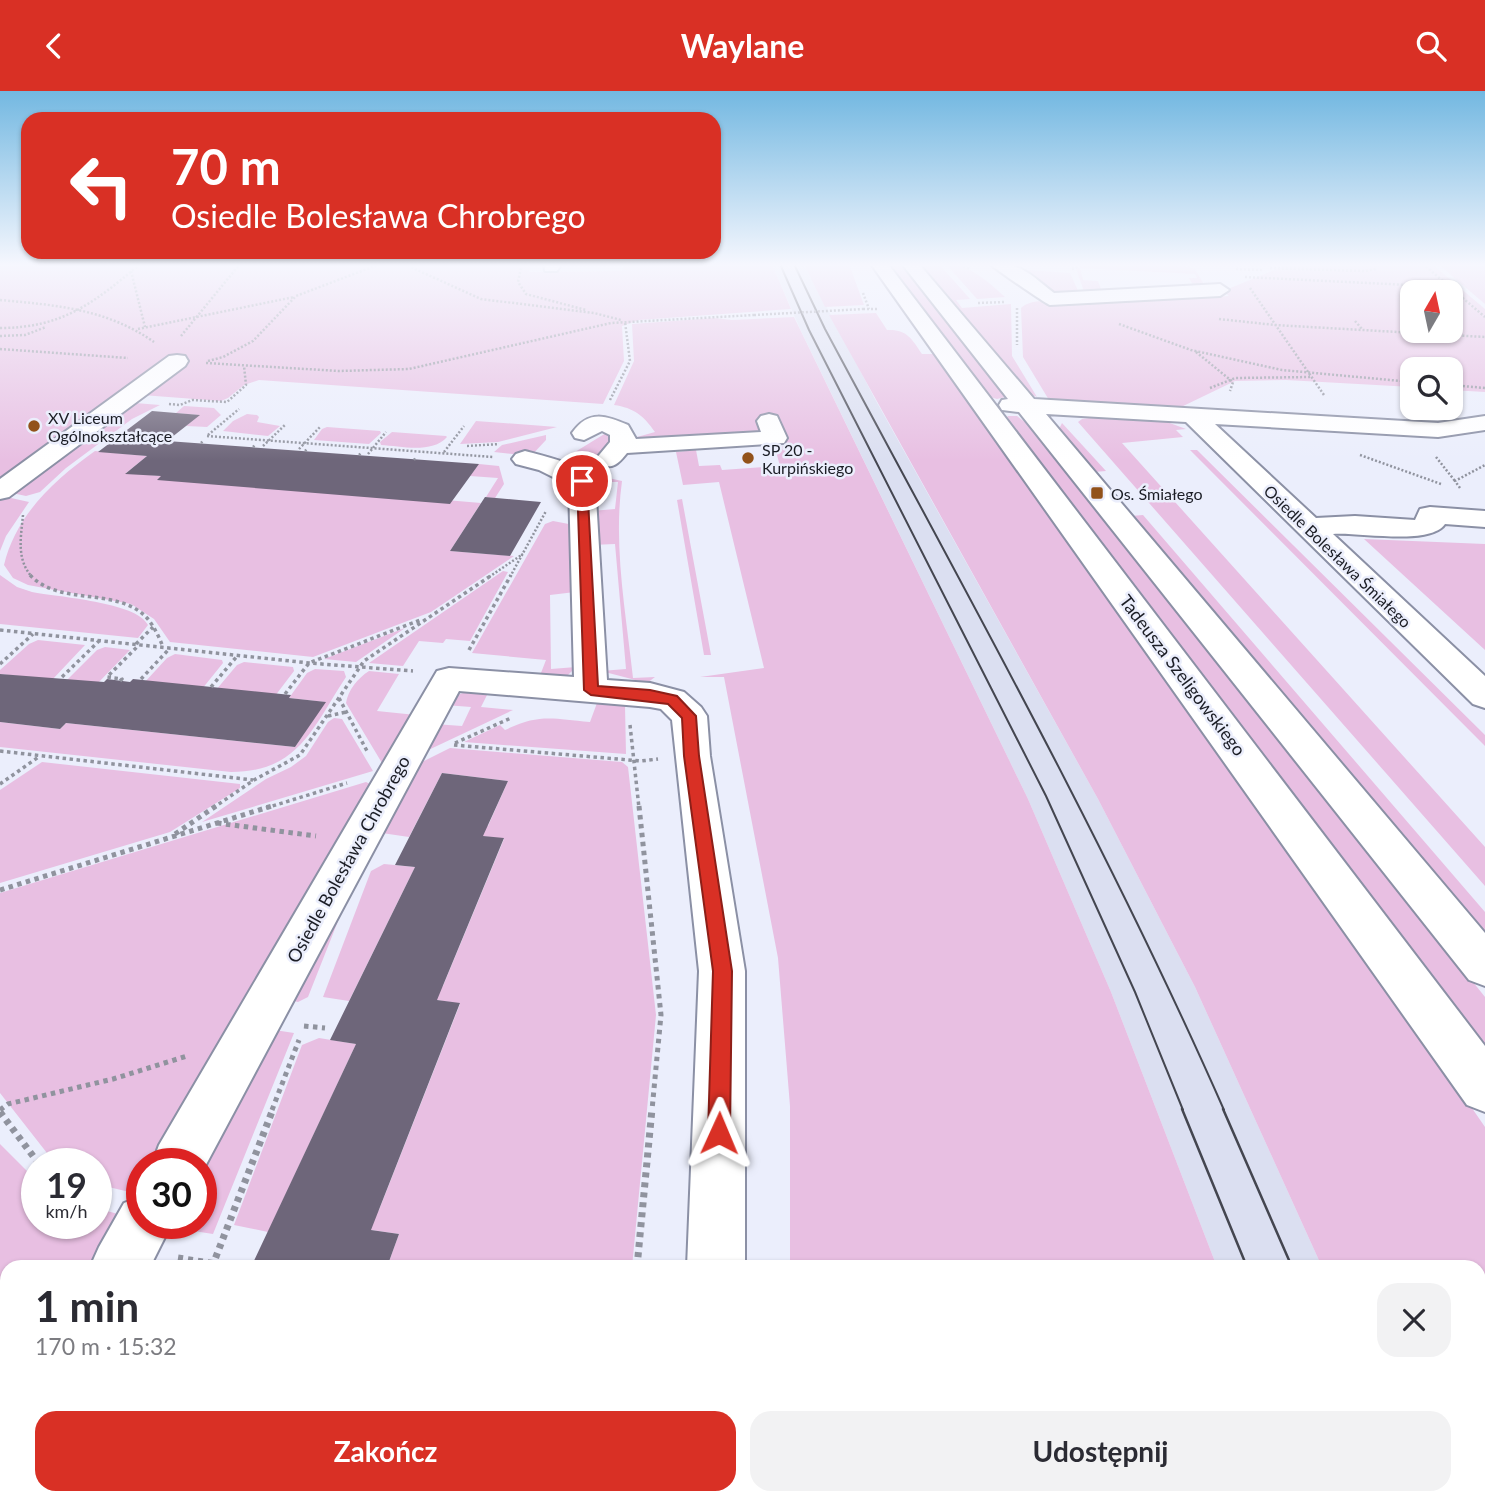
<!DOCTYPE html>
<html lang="pl">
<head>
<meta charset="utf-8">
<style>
	:root { --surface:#fff; --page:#f2f2f3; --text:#2b2b33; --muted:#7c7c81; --accent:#d93025 }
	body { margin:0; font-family:Lato,sans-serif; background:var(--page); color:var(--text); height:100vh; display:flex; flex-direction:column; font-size:26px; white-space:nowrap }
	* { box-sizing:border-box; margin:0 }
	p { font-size:23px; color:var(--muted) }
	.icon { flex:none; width:38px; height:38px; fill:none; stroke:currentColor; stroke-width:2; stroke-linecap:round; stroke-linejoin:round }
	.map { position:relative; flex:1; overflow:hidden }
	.details { position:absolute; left:0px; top:1169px; width:1486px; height:245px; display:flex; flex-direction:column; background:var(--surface); border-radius:21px 21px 0 0; box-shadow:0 2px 5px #0004 }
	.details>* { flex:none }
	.top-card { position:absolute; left:21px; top:21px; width:700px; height:147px; border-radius:21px; box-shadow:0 2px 5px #0004; background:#d93025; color:#fff; overflow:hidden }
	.needle { width:46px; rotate:9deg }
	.controls { position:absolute; left:1400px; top:189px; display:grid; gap:14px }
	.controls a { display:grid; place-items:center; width:63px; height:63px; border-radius:14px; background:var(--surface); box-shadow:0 2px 5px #0004; font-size:35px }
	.speed { position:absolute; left:21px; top:1057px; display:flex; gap:14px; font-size:35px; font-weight:700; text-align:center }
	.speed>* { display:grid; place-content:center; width:91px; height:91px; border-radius:50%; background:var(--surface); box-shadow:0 2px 5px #0004; line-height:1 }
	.speed small { font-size:18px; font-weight:400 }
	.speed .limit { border:10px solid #d22; background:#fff; color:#111 }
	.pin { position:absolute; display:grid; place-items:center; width:60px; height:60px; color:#fff; margin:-30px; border:4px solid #fff; border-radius:50%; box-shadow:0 2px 7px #0007 }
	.me { position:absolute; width:77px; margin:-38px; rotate:1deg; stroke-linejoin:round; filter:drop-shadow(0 0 5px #0008) }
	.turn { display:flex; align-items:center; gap:24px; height:147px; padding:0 35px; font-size:32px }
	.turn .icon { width:91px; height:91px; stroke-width:2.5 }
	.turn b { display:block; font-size:49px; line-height:60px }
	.round { display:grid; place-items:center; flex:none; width:74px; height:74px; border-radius:21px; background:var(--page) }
	.summary { display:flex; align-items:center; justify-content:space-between; height:119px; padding:0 35px }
	h1 { font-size:42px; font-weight:700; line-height:52px }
	.button { display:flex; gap:14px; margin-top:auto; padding:14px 35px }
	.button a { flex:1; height:80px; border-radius:21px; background:var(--accent); color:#fff; font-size:28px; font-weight:700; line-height:80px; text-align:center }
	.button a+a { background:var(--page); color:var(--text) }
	header { display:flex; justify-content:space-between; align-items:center; height:91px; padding:0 35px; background:var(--accent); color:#fff; font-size:32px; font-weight:700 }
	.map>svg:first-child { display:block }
	.built { fill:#dbdff1 }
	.green { fill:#e8bfe2; fill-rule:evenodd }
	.building { fill:#6e667a }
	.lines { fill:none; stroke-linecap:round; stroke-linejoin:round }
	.minor-casing { stroke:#8b90a5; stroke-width:4 }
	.path-far3 { stroke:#90939e; stroke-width:2.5; stroke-dasharray:2 2; stroke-linecap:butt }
	.path-far2 { stroke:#90939e; stroke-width:3.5; stroke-dasharray:3.5 3.5; stroke-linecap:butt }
	.path-far1 { stroke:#90939e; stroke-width:5; stroke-dasharray:4.5 4.5; stroke-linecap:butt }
	.path { stroke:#90939e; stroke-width:7; stroke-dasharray:5 5; stroke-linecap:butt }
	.minor { fill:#fff; fill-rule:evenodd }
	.tram-far1 { stroke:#444650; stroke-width:2 }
	.tram { stroke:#444650; stroke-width:2.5 }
	.path-bridge { stroke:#90939e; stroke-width:2.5; stroke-dasharray:2 2; stroke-linecap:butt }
	.route { fill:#d93025; stroke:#8d1f18; stroke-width:2 }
	.poi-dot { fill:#92521a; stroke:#ebeefc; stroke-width:2.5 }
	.labels { text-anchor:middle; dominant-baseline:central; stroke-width:5; stroke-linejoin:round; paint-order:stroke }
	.far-poi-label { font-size:16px; fill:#1b1d25; stroke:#ebeefc; text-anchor:start }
	.far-street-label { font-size:16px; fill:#1b1d25; stroke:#ebeefc }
	.street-label { font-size:18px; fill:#1b1d25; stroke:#ebeefc }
</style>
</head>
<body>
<header><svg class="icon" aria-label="back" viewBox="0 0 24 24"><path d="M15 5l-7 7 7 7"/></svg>Waylane<svg class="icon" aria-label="search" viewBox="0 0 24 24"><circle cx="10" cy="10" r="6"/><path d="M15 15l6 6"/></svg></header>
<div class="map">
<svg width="1485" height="1414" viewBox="0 0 1485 1414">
	<rect width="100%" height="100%" fill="#ebeefc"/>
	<path class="built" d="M772 173H804L875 308 1098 708 1195 896 1322 1176H1217L1111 901 1028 708 801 240Z
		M1304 1407H1425L1428 1414H1307Z"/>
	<path class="green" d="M0 173H531L529 181 622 180 624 173H772L791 218 639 229 622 235 624 270 603 313 259 289 244 294 228 307 221 310 142 304 0 391Z
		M804 173H849L864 214 825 216Z
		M885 173H902L1005 306 997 308 987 305Z
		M917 173H939L970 208 956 209 962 217 1011 213 1012 265 1037 306 1028 302Z
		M946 173C968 172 990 192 1005 206L977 208Z
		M1088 173H1152L1190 176 1195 178 1206 197 1181 198 1178 194H1193L1189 187H1197L1195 183 1080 177 1083 189 1098 190 1102 201 1085 203 1076 178Z
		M1289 173H1432L1485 218V301L1451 299V278H1412V296L1286 289 1235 290 1177 318 1061 311 1049 309 1023 266 1021 217C1033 205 1058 212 1073 214L1229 205 1223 200ZM1412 201H1451V240H1412Z
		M1438 173H1485V213Z
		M1027 179 1070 182 1079 202H1050L1022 181Z
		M876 222 887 239C907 238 912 248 922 263H933L1416 936 1485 1036V1414H1428L1425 1407H1479V1176H1322L1195 896 1098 708 829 224Z
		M794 226 1028 708 1111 901 1217 1176H790V1015L778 867 724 586H700L764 577 719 391 683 394 676 361 696 359 699 375 720 374 722 379 780 375 775 357 785 355 774 327 758 342 647 349 637 346 655 341C643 324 634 317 614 314L634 270 632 233 714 227 732 229Z
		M135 312 160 314 132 328 66 377 40 401 26 405 12 402Z
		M184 315 214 317 221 324 207 336 186 335 198 324 176 322Z
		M247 323 257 324 259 326 257 331 280 335 268 345 223 340 233 330Z
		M1008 325H1017L1026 332 1485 906V956L1005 328Z
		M1098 326 1167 331 1186 338 1176 339 1183 346 1122 352 1485 756V795L1078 331 1082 328Z
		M476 330 557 336 498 351 460 353Z
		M1062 332 1106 380 1094 381 1059 338Z
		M327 336 380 340 381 342 369 353 314 349 322 338Z
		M392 341 446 345 447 346C432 363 401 355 381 354L380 351Z
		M606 342 613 345C610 363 588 371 573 378L562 372V369Z
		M546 344V349L531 365 494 361 502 354Z
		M1190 359H1197L1485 644V655Z
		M95 360 147 365 126 382 481 412 450 460 514 465 431 521 313 566 170 551 154 528 131 513 28 494 13 487 4 474C16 424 54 389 95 360Z
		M479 373 499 375 504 393 495 407 486 406 498 387 470 385Z
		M604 386 622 390C613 455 626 522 633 587L655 586 647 592 601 580 626 578 615 453 592 454V420L615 418 618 391H599Z
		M11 407 29 411 6 445 0 460V409Z
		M682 408 711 564H704L677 409Z
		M1143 424 1485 821V848L1131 425Z
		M553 430 574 434 575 501 550 504 551 578 576 576 568 584 539 587 546 569 472 562 545 433Z
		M1364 448 1485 453V559Z
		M503 480 508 481 470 550 446 548 443 552 419 550 403 575 369 572Z
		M0 484 17 496 32 501C57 506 137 511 148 534L138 547 0 533Z
		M405 537 356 571 324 568Z
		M38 549 85 554 52 589 0 583V579L29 553Z
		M105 556 130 559 97 593 66 590 97 559Z
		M175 563 222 569 223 572 202 598 144 592 167 567Z
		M244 571 293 576 294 580 275 605 216 599 237 574Z
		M315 578 344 580 346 586C313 636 299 681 231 681L0 656V631L60 638 66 632 295 656 325 611 289 607 307 582Z
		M369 580 399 583 377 620 416 624 385 677 346 612C348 599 358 587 369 580Z
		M490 598 481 616 513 619 422 662 434 633 462 635 471 616 445 614C458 600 472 599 490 598Z
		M597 612 625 615 626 663 464 651 500 634 505 639C540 622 553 628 590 631Z
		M334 627 342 628 373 680 202 731 266 688 291 676 306 665 328 631Z
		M450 657 622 671 628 676 656 924 632 1176H387L399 1143 358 1137 379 1119 460 913 426 907 443 895 504 748 474 744 479 734 488 735 508 690 442 682 409 746 375 741 410 677Z
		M42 671 240 693V697L170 741 0 792V699Z
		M366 691 372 694 159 1073H142V1104L96 1093V1073L54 1071 0 1002V802Z
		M384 773 415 776 349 910 323 906 371 780Z
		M359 777 308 906 298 911 285 908Z
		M268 938 294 942 213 1143 162 1135 163 1132H201V1073Z
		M319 947 356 953 268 1141 234 1134 302 954Z
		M0 1053 37 1090V1132H96V1117L129 1126 101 1176H7V1341L0 1353Z
		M14 1407H106L103 1414H10Z
		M300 1407H609L608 1414H298Z
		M792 1407H1304L1307 1414H792Z"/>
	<path class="building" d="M152 320 200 324 167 350 479 373 450 413 157 389 161 385 125 383 147 365 98 361Z
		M485 406 541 411 510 465 450 460Z
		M0 583 104 591 107 588 130 591 133 588 291 604 289 607 326 611 295 656 66 632 60 638 0 631Z
		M442 682 508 690 483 745 504 747 437 909 460 912 371 1139 399 1143 387 1176H251L356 953 330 949 415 776 395 774Z"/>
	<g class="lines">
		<g class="minor-casing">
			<path id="minor" d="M544 173H561L557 180H545Z
				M871 173H888L1485 955V1021L1467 1014Z
				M902 173H919L1034 308 1438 332 1485 325V339L1438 346 1215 333 1316 427 1355 425 1415 429 1420 418 1430 416 1485 420V436L1445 433C1430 455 1359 441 1333 443L1485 585V617L1473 613 1186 331 1046 323 1485 842V895L1469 889 1019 321 1002 319 999 314 1002 309 1008 308Z
				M990 173C1020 170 1032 185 1054 202L1220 193 1229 199 1220 205 1050 214C1046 213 994 177 990 173Z
				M177 264 185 265 188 270 185 275 9 406 0 408V388L169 265Z
				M769 323 777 325 787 347 784 352 627 362C618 373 614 378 599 374L595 369 610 351V344L602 340 584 349 575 347 572 342C589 318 606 325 628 334L636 348 761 341 757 330 761 325Z
				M525 360C544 365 584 374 595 390L607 589 650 592 684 601 701 616 707 625 710 665 745 880V1176H687L699 880 672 629 661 618 650 616 459 600 201 1083V1073H152L159 1054 437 580 449 577 574 586 569 394 539 379 516 373 512 368 516 363Z
				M142 1105V1132H172L150 1176H90L99 1156 124 1112Z
				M7 1345V1407H26L21 1414H0V1347Z
				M678 1407H744V1414H678Z"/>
		</g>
		<path class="path-far3" d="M404 173 481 208 594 222 621 229
			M960 173 970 178
			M1423 173 1485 226
			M0 174 26 173
			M521 177 518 191 526 203 586 219
			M1270 177 1365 180 1375 178 1378 173
			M1072 178 1085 173
			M1236 178 1264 179
			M131 180 145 236
			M1245 186 1450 196
			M1250 197 1324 304
			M863 202 869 218
			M0 209C56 214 107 218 154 251
			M978 212 1004 211
			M1017 217V254
			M863 218H878
			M1219 228 1275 234 1485 246
			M1355 230 1362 238
			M1119 233 1191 259 1282 279 1412 291
			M0 237C62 237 94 212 140 173
			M138 238 294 206
			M0 245 25 244 46 236
			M181 245 240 173
			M0 258 128 267
			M1196 261 1233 291 1230 300
			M208 270 223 266 253 250 296 205 380 173
			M206 272 339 280 409 278 611 232 754 224
			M1451 294 1485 297
			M1210 297 1235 287 1311 286
			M610 309 630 270 625 231
			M169 313 180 314 192 309 227 311 246 294 244 275
			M208 344 239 318
			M207 345 493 366
			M201 352 203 350
			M263 355 286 333
			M467 355 499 353
			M253 356 255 354
			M299 358 320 336
			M305 360 307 358
			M444 361 464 335
			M368 363 386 341
			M359 364 361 362
			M1360 364 1441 393
			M1436 366 1455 390
			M414 369 416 366
			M1460 397 1455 390 1485 374
			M23 424C21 446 16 468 32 486
			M489 486 523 463
			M510 486 546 420"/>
		<path class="path-far2" d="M30 484C60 516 117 495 147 527 154 535 159 546 163 556
			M0 539 309 572 413 580
			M136 553 153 536
			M469 559 511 484
			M0 573 33 543
			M62 586 99 550
			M141 588 170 557
			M120 590 122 588 107 586 139 554
			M211 596 238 564
			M285 603 309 572 420 529
			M339 607 367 660
			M328 625 346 621
			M630 634 639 717
			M455 652 511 627
			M454 654 641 670 658 668
			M0 660 253 689
			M0 693 40 665
			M213 717 254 689 300 664 364 570 492 484
			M266 717 347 692"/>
		<path class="path-far1" d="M639 715 661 924 652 1019
			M217 732 316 745
			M175 743 216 715
			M0 799 272 715
			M304 935 325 937
			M0 1019 8 1013 113 988 187 965
			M272 1019 299 949"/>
		<path class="path" d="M0 1021 39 1073
			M178 1167 234 1176
			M212 1176 273 1018
			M637 1176 652 1018
			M614 1407V1414
			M121 1414 123 1407"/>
		<use href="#minor" class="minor"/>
		<path class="tram-far1" d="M780 173 809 239 1046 705 1135 901 1183 1019
			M794 173 825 238C963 496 1106 751 1224 1019"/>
		<path class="tram" d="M1182 1018 1247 1176
			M1223 1018 1292 1176
			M1338 1407 1341 1414
			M1390 1407 1392 1414"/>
		<path class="path-bridge" d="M754 224 863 218"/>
	</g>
	<linearGradient id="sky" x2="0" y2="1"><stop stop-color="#73b8e1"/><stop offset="0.47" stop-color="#f6f7fe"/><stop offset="1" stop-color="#f6f7fe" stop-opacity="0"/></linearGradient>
	<rect width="1485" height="370" fill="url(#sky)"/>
	<path class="route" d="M582 387 587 390 598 595 650 599 677 605 696 625 699 665 732 880 730 1042 727 1049 719 1052 712 1049 708 1042 713 880 684 665 682 627 668 613 591 604 584 599 577 390Z"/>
	<g class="poi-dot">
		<circle cx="34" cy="335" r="7"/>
		<circle cx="748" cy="367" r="7"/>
		<rect x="1090" y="395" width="14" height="14" rx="3.5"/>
	</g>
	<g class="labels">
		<g class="far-poi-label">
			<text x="48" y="326">XV Liceum<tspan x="48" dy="18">Ogólnokształcące</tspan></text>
			<text x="762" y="358">SP 20 -<tspan x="762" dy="18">Kurpińskiego</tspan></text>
			<text x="1111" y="402">Os. Śmiałego</text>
		</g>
		<g class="far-street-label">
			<text transform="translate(1338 465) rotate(44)">Osiedle Bolesława Śmiałego</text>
		</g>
		<g class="street-label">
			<text transform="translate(1183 584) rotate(53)">Tadeusza Szeligowskiego</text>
			<text transform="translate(348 768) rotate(-61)">Osiedle Bolesława Chrobrego</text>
		</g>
	</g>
</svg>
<div class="controls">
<a><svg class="needle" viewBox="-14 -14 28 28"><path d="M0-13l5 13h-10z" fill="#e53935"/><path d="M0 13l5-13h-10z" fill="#7c7c81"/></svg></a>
<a><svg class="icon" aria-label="search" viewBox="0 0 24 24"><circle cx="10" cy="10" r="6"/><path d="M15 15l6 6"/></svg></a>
</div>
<div class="speed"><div>19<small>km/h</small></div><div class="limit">30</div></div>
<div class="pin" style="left:582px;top:390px;background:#d93025"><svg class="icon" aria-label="arrive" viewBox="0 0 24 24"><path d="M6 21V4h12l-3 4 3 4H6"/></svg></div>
<svg class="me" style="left:719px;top:1042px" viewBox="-20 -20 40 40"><path d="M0-17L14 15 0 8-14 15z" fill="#d93025" stroke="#fff" stroke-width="4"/></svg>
<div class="top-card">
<div class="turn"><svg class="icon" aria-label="left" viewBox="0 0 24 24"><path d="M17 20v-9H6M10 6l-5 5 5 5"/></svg><div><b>70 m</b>Osiedle Bolesława Chrobrego</div></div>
</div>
<section class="details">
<div class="summary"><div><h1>1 min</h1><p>170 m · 15:32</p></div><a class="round"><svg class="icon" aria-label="close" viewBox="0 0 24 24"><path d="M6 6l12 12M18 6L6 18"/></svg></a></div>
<div class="button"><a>Zakończ</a><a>Udostępnij</a></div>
</section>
</div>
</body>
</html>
